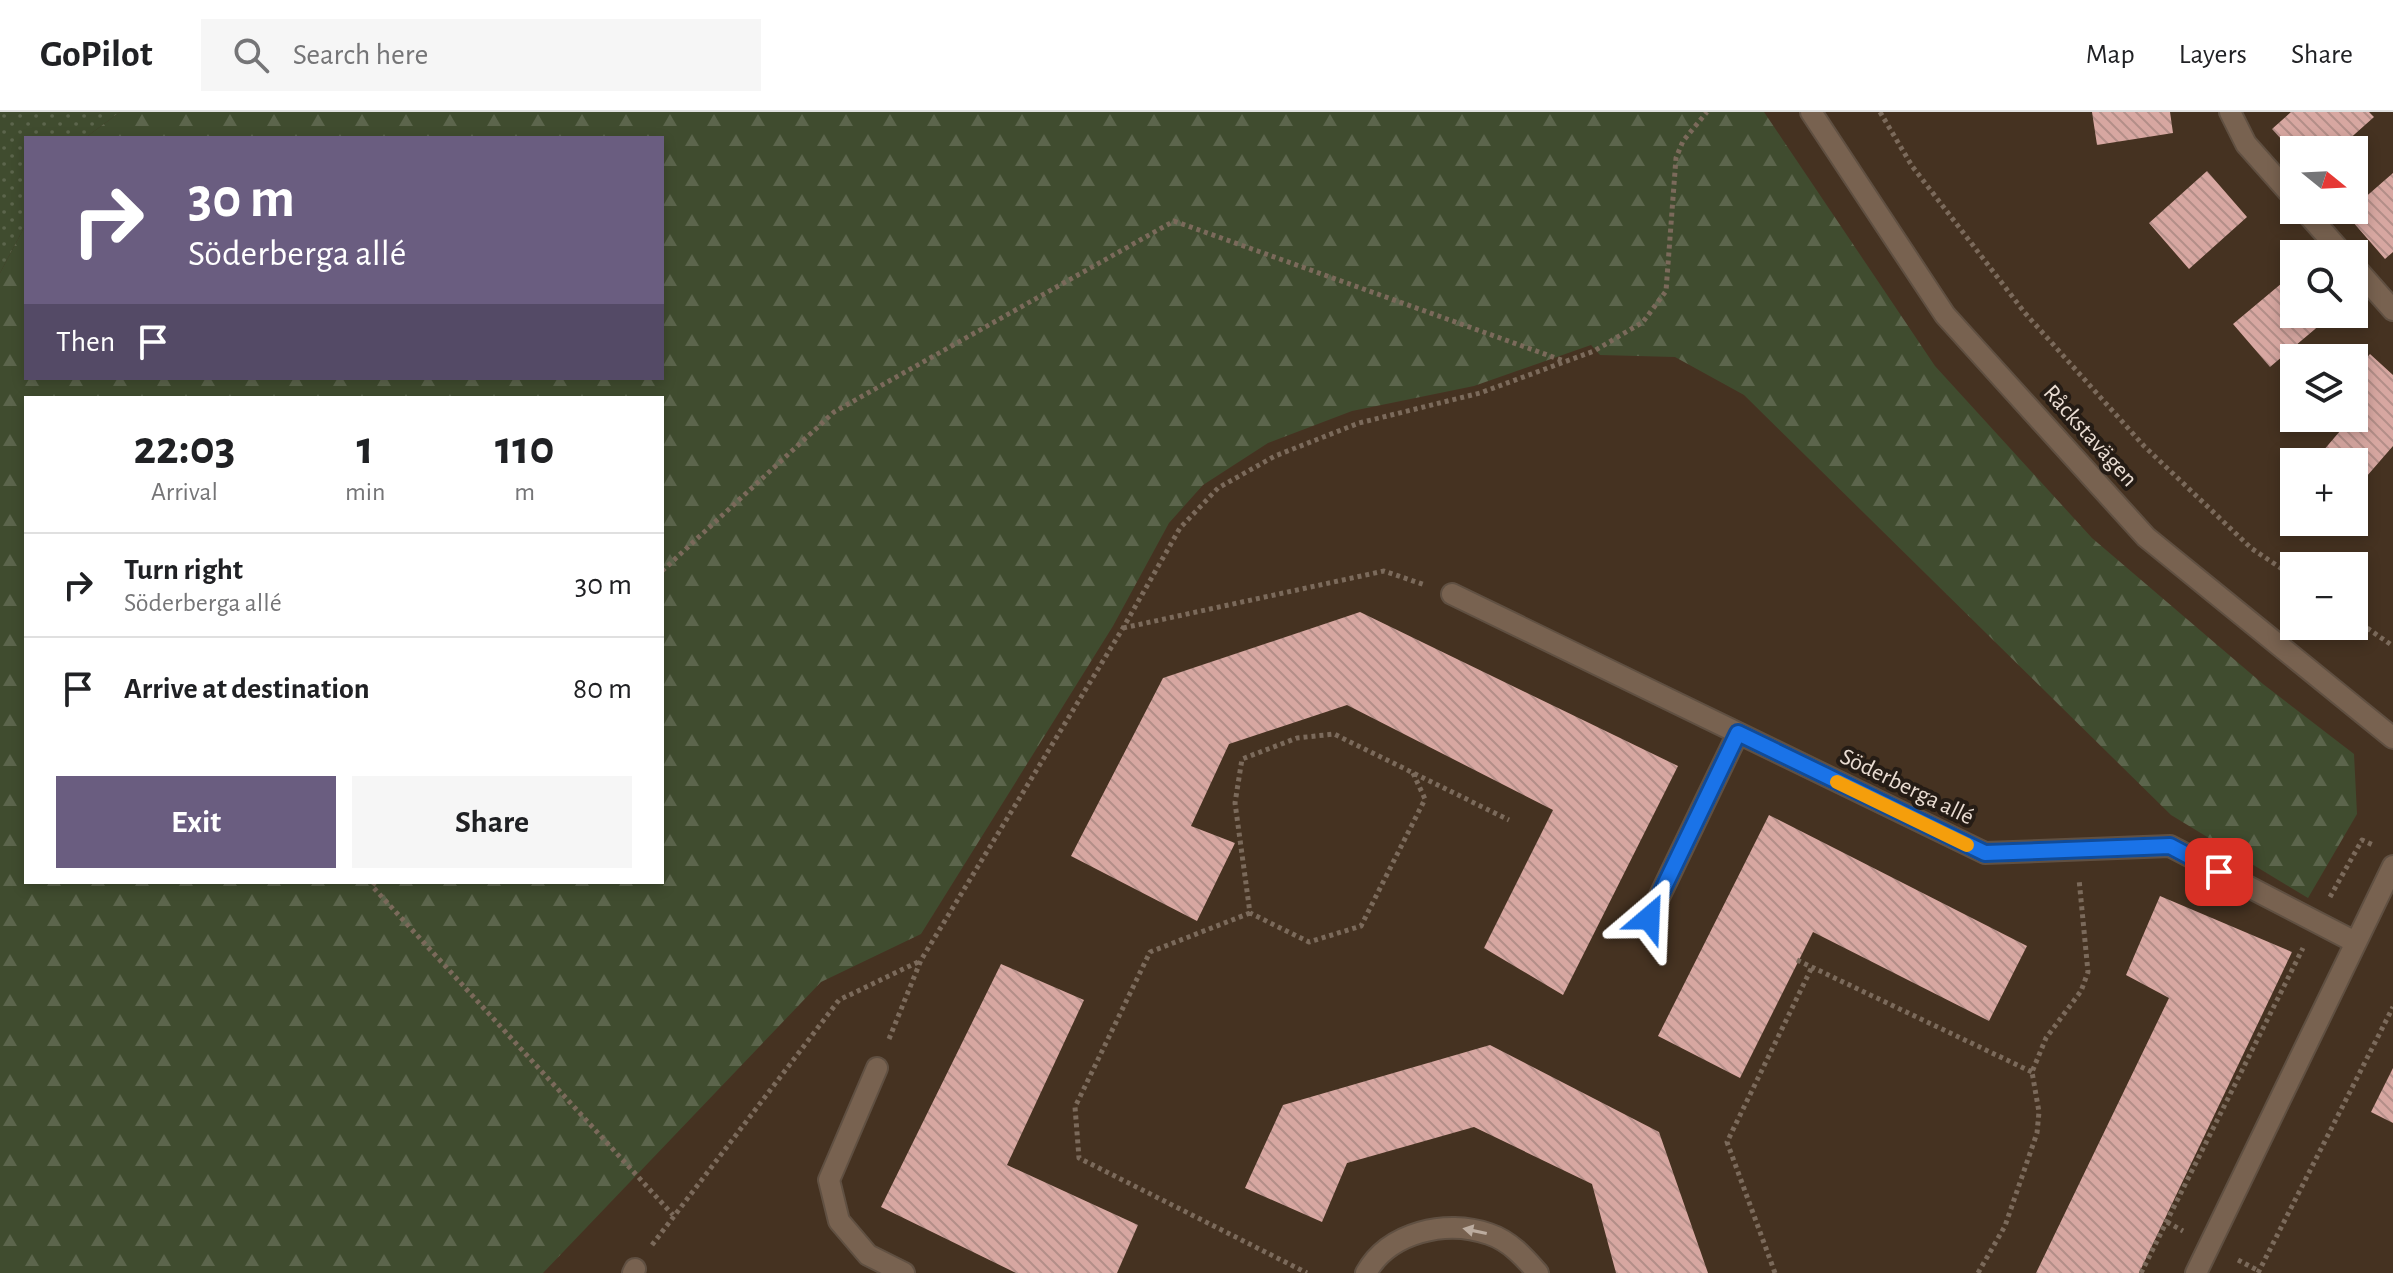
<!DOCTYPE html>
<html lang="en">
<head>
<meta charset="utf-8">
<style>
	:root { --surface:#fff; --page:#f6f6f6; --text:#202124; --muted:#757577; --line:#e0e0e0; --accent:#6a5d80 }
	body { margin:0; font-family:"Alegreya Sans",sans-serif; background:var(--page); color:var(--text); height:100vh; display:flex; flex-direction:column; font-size:30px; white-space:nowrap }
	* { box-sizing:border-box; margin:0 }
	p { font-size:26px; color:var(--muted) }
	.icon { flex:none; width:44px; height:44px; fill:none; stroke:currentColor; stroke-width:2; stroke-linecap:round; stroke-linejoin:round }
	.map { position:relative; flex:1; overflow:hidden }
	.side { position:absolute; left:24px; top:284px; width:640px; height:488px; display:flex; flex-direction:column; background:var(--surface); border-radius:0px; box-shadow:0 4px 12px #0003 }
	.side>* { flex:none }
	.hud { position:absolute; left:24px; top:24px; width:640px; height:244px; border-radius:0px; box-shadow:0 4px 12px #0003; background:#6a5d80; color:#fff; overflow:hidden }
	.needle { width:52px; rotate:108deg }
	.fabs { position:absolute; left:2280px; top:24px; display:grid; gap:16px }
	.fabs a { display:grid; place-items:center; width:88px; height:88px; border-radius:0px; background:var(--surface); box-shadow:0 4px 12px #0003; font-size:40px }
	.pin { position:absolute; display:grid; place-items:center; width:68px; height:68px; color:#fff; margin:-34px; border-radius:16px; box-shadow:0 4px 12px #0006 }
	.me { position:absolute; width:88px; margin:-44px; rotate:26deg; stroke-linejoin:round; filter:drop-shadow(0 0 6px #0008) }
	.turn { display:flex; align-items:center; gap:28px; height:168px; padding:0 32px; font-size:36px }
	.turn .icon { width:104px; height:104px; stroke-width:2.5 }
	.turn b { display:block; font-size:56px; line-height:68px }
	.then { display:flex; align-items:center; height:76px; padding:0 32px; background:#0003; gap:16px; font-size:30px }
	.eta { display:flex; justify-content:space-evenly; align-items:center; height:136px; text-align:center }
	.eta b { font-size:48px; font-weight:700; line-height:56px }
	.action { display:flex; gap:16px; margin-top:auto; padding:16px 32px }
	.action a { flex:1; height:92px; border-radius:0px; background:var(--accent); color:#fff; font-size:32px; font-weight:700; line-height:92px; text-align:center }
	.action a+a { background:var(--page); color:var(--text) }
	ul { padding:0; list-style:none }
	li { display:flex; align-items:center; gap:24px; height:104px; padding:0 32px; border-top:2px solid var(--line) }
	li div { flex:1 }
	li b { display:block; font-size:30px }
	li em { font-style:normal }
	header { display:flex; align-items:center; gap:48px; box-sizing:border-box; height:112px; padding:0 40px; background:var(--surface); border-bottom:2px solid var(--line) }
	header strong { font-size:38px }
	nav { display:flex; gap:44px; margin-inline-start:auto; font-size:28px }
	.search { width:560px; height:72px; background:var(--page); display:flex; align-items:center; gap:20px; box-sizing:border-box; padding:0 28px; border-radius:0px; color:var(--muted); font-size:30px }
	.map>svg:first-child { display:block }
	.grass { fill:url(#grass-dots) }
	.forest { fill:url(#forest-firs); fill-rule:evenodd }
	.building { fill:url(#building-back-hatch) }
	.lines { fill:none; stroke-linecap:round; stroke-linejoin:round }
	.minor-casing { stroke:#605042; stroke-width:24 }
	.path { stroke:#7b6a5b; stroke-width:5; stroke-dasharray:4 4; stroke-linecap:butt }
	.minor { stroke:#786250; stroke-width:20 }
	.oneway { fill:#bcac9f }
	.route-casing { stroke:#114b97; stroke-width:20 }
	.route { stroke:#1a73e8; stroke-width:14 }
	.slow { stroke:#f59e0b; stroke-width:14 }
	.labels { text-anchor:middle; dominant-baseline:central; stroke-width:8; stroke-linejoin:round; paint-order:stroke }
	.street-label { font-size:24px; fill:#eaddd3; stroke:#251c15 }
</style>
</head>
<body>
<header>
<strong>GoPilot</strong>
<div class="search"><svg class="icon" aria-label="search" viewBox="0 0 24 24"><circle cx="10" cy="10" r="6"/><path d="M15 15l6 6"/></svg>Search here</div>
<nav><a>Map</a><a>Layers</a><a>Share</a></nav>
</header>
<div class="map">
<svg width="2393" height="1161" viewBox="0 0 2393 1161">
	<defs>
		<pattern id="grass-dots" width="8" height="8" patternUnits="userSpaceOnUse" patternTransform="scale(2)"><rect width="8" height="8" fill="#404c2f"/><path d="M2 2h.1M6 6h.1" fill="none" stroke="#5c654c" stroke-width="1.8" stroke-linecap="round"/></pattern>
		<pattern id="forest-firs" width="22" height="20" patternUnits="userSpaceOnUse" patternTransform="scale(2)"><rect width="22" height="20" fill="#404c2f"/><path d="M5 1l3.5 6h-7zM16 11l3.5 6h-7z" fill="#5c654c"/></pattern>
		<pattern id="building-back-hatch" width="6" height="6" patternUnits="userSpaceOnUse" patternTransform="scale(2)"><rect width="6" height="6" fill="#d7a7a1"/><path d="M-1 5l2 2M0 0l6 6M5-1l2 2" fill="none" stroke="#b38e88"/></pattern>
	</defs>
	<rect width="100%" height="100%" fill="#453221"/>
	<path class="grass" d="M0 0H120L85 26H26V112L0 161Z"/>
	<path class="forest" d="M120 0H1764L1935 254 2092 426 2263 572 2354 642 2357 702 2308 786 2171 703 1744 283 1675 245 1600 243 1591 233 1474 274 1352 299 1268 331 1203 373 1169 411 1113 514 921 822 821 870 543 1161H0V161L26 112V266H662V26H85ZM26 286H662V770H26Z"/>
	<path class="building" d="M2092 0H2170L2173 21 2097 33Z
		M2291 0H2369L2374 5 2337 38H2294V41L2272 17Z
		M2207 59 2247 105 2189 157 2149 111Z
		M2393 61V140L2385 147 2346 102 2354 98V95Z
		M2294 161V202H2333L2270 255 2233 212Z
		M2370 242 2393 263V334L2360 372 2354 367V350H2335L2323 339 2340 319 2325 306H2354V260Z
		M1360 500 1678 654 1563 883 1484 836 1553 698 1347 593 1229 632 1191 714 1235 731 1197 809 1071 744 1163 566Z
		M1769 703 2027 834 1989 909 1813 820 1740 966 1658 924Z
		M2160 784 2292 840 2139 1161H2036L2169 886 2126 863Z
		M1001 852 1084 888 1007 1053 1138 1113 1117 1161H1016L881 1095Z
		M1490 933 1659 1020 1708 1161H1616L1592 1072 1474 1015 1347 1051 1322 1110 1245 1076 1283 993Z
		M2393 956V1011L2371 1000Z"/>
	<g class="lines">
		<g class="minor-casing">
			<path id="minor" d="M1811 0 1945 203 2146 425 2393 626
				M2230 0 2246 32 2294 86
				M2304 98 2343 142
				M2354 154 2393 198
				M1452 482 1985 741 2170 734 2355 830
				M1649 806 1738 621
				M877 956 829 1068 839 1109 868 1143 904 1161
				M633 1161 635 1157
				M1366 1161C1389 1120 1446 1107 1489 1122 1510 1129 1524 1145 1538 1161
				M2196 1161 2393 754"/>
		</g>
		<path class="path" d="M1880 0 1912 54 2025 201 2144 334 2251 436 2294 465
			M662 459 834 300 1174 109 1564 249
			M2354 507 2393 534
			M1123 516 1384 459 1425 473
			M1413 661 1425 687 1361 814 1309 830 1250 801 1235 691 1242 647 1297 626 1334 622 1509 708
			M375 770 372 774 673 1103
			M2330 785 2362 728 2373 733
			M1250 801 1150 840 1075 995 1079 1046 1307 1161
			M1797 848 2032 960
			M889 927 921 848 1123 516 1180 416 1218 376 1275 344 1359 311 1480 281 1594 239 1643 210 1666 179 1676 46 1683 29 1707 0
			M2167 1110 2183 1119
			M652 1133 839 888 920 849
			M2238 1148 2259 1159
			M1775 1161 1727 1030 1812 855
			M1978 1161 2005 1114 2037 1021 2039 1000 2032 960 2046 926 2081 879 2088 860 2079 767
			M2141 1161 2303 836
			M2258 1161 2393 895"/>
		<use href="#minor" class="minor"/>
	</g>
	<defs><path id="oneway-solid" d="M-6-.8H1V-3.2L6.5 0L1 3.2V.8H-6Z" transform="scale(2)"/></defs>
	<use class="oneway" href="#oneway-solid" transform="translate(1475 1119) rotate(-168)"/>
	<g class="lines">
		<g class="route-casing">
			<path id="route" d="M1649 806 1738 621 1985 741 2170 734 2219 760"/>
		</g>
		<use href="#route" class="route"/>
		<path class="slow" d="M1837 670 1967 733"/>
	</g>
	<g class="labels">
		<g class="street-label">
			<text transform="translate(2090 324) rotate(48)">Råckstavägen</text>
			<text transform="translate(1907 675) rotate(26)">Söderberga allé</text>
		</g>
	</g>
</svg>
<div class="fabs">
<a><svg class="needle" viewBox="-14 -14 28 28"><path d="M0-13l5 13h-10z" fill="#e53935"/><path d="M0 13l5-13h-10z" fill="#757577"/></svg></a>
<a><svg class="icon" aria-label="search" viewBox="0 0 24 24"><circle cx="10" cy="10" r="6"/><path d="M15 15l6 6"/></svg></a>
<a><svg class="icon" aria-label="layers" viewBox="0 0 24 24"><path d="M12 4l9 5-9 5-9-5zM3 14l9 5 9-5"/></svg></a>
<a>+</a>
<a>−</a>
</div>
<div class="pin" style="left:2219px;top:760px;background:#d93025"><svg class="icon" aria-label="arrive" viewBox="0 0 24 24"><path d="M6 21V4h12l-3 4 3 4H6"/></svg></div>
<svg class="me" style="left:1649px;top:806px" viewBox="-20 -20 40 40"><path d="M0-17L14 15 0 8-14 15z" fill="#1a73e8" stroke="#fff" stroke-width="4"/></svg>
<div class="hud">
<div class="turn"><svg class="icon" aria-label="right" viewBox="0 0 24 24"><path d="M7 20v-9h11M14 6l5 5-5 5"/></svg><div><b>30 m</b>Söderberga allé</div></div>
<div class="then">Then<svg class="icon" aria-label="arrive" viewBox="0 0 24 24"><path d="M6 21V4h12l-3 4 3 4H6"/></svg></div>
</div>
<section class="side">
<div class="eta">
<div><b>22:03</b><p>Arrival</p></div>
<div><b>1</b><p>min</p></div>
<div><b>110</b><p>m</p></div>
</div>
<ul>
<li><svg class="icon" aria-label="right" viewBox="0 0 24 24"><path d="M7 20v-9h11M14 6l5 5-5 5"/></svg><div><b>Turn right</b><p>Söderberga allé</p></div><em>30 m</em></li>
<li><svg class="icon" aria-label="arrive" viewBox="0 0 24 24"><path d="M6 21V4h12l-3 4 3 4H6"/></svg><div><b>Arrive at destination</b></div><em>80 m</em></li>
</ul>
<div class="action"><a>Exit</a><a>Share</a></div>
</section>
</div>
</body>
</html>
